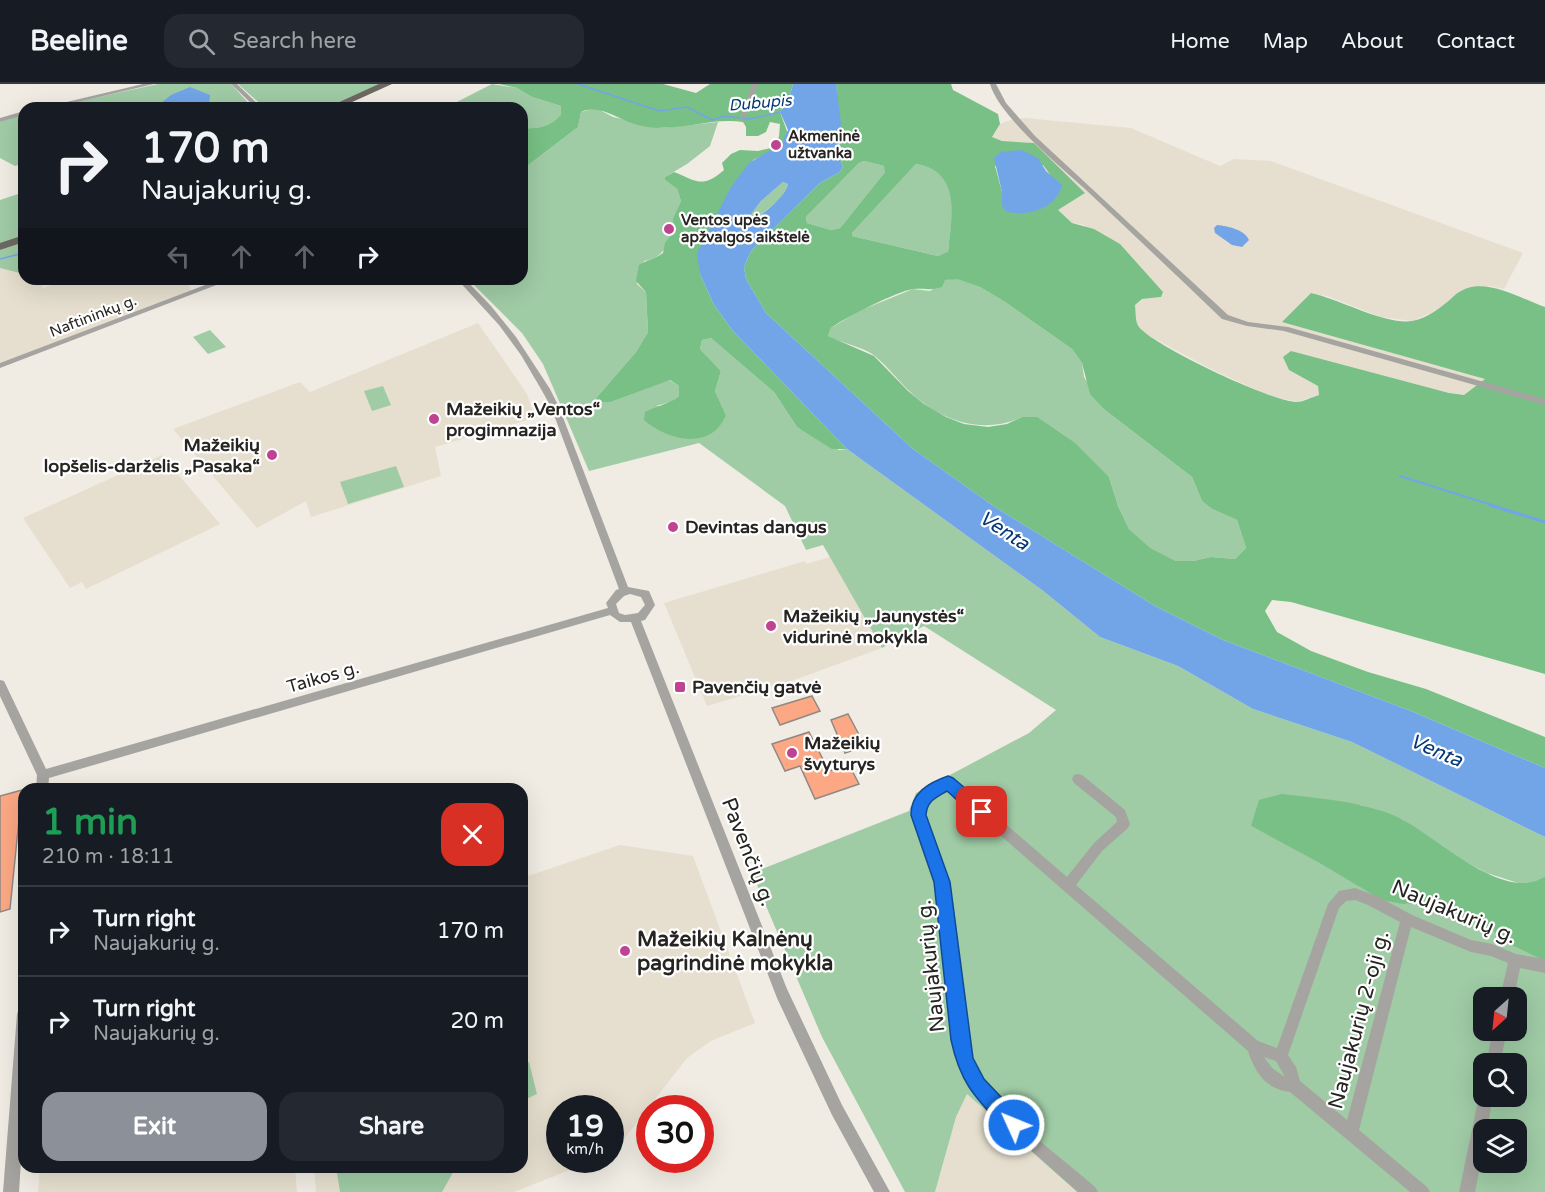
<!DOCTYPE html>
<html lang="en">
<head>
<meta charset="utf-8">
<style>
	:root { --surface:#171b24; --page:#242831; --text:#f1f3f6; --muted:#9ea1a6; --line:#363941; --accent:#8c9099 }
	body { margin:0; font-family:"Varela Round",sans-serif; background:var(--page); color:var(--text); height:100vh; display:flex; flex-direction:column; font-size:22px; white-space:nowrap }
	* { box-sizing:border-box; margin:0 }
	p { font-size:20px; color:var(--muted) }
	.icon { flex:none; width:33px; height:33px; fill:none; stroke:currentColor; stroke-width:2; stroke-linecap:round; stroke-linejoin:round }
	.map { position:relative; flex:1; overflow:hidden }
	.details { position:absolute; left:18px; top:699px; width:510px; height:390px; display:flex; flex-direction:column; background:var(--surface); border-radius:18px; box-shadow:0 6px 24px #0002 }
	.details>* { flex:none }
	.guide { position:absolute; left:18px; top:18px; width:510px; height:183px; border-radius:18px; box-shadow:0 6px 24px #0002; background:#171b24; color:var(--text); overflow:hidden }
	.needle { width:39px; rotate:207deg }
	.fabs { position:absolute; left:1473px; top:903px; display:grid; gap:12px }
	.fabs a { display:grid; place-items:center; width:54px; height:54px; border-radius:12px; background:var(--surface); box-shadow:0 6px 24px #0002; font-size:30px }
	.speed { position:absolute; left:546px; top:1011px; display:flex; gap:12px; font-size:30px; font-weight:700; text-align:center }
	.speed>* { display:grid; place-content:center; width:78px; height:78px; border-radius:50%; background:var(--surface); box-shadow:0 6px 24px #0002; line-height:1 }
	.speed small { font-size:15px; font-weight:400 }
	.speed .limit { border:9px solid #d22; background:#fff; color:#111 }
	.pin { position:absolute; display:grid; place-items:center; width:51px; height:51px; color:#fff; margin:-26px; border-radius:12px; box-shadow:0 3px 9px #0006 }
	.me { position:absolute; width:66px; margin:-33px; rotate:314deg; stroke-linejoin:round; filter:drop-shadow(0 0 4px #0008) }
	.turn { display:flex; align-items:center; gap:21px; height:126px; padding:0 24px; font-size:27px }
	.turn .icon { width:78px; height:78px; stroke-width:2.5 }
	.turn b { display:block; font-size:42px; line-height:51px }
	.lanes { display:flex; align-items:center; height:57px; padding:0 24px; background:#0003; justify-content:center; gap:30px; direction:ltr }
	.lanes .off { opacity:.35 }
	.round { display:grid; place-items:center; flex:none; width:63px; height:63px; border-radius:18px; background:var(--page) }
	.headline { display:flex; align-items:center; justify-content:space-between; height:102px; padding:0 24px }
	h1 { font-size:36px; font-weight:700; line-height:45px; color:#1e9e55 }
	.button { display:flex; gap:12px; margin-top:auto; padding:12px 24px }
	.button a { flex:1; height:69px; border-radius:18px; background:var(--accent); color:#fff; font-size:24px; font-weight:700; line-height:69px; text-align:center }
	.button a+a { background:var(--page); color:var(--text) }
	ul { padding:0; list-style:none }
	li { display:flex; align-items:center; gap:18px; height:90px; padding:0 24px; border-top:2px solid var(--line) }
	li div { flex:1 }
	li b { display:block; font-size:22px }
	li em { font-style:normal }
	header { display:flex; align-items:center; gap:36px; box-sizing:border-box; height:84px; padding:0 30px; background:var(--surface); border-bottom:2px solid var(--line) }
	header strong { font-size:28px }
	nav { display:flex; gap:33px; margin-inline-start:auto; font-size:21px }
	.search { width:420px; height:54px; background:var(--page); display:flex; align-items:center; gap:15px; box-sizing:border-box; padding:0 21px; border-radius:18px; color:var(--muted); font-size:22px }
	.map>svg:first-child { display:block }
	.built { fill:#e6dfcf }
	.green { fill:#9fcba5; fill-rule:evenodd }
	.forest { fill:#78c085; fill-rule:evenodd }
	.water { fill:#72a5e7; fill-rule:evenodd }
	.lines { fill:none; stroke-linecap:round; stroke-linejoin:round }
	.stream-far2 { stroke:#72a5e7; stroke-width:1.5 }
	.stream-far1 { stroke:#72a5e7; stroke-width:2 }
	.stream { stroke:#72a5e7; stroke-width:3 }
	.building { fill:#fca884; stroke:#918884; stroke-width:1.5 }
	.street { fill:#a6a4a0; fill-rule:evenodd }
	.primary { fill:#6d6862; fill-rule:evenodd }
	.route { fill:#1a73e8; stroke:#114b97; stroke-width:1.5 }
	.poi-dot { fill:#c04392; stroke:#fff; stroke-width:2 }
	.labels { text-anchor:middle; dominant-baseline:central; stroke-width:4.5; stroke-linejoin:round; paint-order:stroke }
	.far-poi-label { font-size:15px; font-weight:bold; fill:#272522; stroke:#fff; text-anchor:start }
	.far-street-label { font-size:15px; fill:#272522; stroke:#fff }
	.far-water-label { font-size:16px; font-style:italic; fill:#053974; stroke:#fff }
	.poi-label { font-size:18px; font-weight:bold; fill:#272522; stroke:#fff; text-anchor:start }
	.street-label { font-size:18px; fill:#272522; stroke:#fff }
	.water-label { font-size:20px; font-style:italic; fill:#053974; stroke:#fff }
	.near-street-label { font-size:21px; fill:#272522; stroke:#fff }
	.near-poi-label { font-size:21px; font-weight:bold; fill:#272522; stroke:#fff; text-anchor:start }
</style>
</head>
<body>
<header>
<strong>Beeline</strong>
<div class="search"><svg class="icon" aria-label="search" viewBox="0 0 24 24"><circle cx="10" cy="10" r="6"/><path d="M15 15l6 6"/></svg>Search here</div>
<nav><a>Home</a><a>Map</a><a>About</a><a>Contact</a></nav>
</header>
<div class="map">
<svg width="1545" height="1108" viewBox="0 0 1545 1108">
	<rect width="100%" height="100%" fill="#f0ece3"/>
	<path class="built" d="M1025 34 1131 44 1220 82 1234 75 1271 77 1523 169 1504 205 1490 202 1461 206 1438 226 1412 237 1381 233 1327 212 1311 209 1283 238 1486 295 1464 311 1449 309 1291 268 1289 286 1318 302 1319 311 1297 318 1267 311 1207 283 1146 250 1137 241 1135 221 1142 215 1161 213 1084 141 1072 139 1058 126 1085 109 1034 59 1002 57 992 53 1000 40 1014 35Z
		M0 184 16 186 24 190V195H34L41 198 43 204 68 195H185L192 207 0 279Z
		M478 239 527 310 535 334 435 363 441 392 311 433 306 417 257 444 173 345 300 298 310 308Z
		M162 371 220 440 86 505 82 498 70 504 23 434Z
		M830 473 882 564 797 595 707 622 664 519 805 477 806 480Z
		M620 761 693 772 755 939 711 957 687 974 614 1068 611 1069 610 1024H560V1076H595L514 1108H316L314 1083H522V794Z
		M967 1010 1077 1108H935L956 1033Z
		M40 1083H295L297 1108H38Z"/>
	<path class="green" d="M158 0H231L253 24H48Z
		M238 0H382L325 24H265Z
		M492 0 517 4 532 13 561 22 562 31C550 43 538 45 522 44V24H445Z
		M596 24 613 33 663 44 718 38 710 62 687 80 665 93V96L677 105 681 117 672 136 676 145C667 160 664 174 644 177L637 200 646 208 648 248 636 268 597 313 611 318 669 296 679 302V312L670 318 656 322 726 331 715 307 721 287 700 265 702 256 711 254 774 308 797 343 839 366 847 365 1042 506 1100 553 1178 582 1253 625 1352 658 1545 753V792L1536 799H1518L1487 789 1458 774 1403 736 1361 721 1251 742 1403 820 1433 819 1470 830 1545 877V1108H1077L967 1010 956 1033 935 1108H905L822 953 752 789 909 727 916 709 1029 649 1056 626 924 542 882 564 823 461 806 466 785 422 699 359 589 387 543 280 522 249 468 195H522V86L578 43 581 28ZM1484 914H1516V946H1484ZM1484 980H1516V1012H1484ZM1484 1046H1516V1078H1484Z
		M24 30V79L15 82 0 74V38Z
		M864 77 884 82 886 84 885 88 840 144 831 146 807 139 806 133 859 79Z
		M916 80C964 88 951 134 948 169L938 172 852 152V149Z
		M783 98 788 100C784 117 753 136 739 146L761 117Z
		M24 108V151L0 160V116Z
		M24 157V190L0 184V166Z
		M958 194 980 203 1005 218 1072 265 1082 279 1084 293 1105 326 1192 393 1202 417 1212 425 1237 436 1246 464 1235 475 1211 473 1193 477H1176L1149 464 1129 445 1118 422 1109 393 1022 333C981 352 939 336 908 306 897 295 887 282 875 272 862 262 843 260 828 252L831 244 859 227 913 205 930 207 945 196Z
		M210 246 226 263 208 270 193 253Z
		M383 302 391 321 372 327 364 307Z
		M396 382 404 403 348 420 340 398Z
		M529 978 537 1010 522 1017V981Z
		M336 1083H456L442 1108H340Z"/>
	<path class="forest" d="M499 0H663L696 9 710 0H793L789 15 780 28 788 50 777 65 753 76 700 190 713 219 732 246 847 365H832L797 343 774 308 711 254 702 256 700 265 721 287 715 307 726 331C711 367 668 357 644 336L645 328C657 322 669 320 679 312V302L670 296 611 318H597V313L636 268 648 248 646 208 636 197 639 181C647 176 655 175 663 169L665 159 676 145 672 136 681 117 677 105 665 96V93L674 88C697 97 702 105 724 86L722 79 731 70 740 66 758 67 771 64 779 53 780 40 770 38 766 48 758 52H746V43L743 38C710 33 676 49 642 42 620 38 601 19 581 28L578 43 522 86V44C538 45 550 43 561 31V22L532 13 517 4Z
		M836 0H951L953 6 998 30 1000 40 992 53 1002 57 1034 59 1085 109 1058 126 1072 139 1094 145 1120 160 1163 208 1161 213 1142 215 1135 221C1136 228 1135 238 1139 243 1154 262 1272 318 1297 318 1303 318 1312 313 1319 311L1318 302 1289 286 1283 273 1291 267 1449 309 1464 311 1485 295 1282 238 1311 209C1339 215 1385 241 1412 237 1429 234 1443 222 1455 211 1481 189 1518 214 1545 223V590L1291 518 1272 516 1265 527 1277 548 1311 567 1368 588 1426 605 1545 653V684L1411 627 1223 556 1155 522 995 423 913 365 766 229 746 195 744 183 751 167 820 99 840 88 843 82 837 71 840 58ZM864 77 884 82 885 88 840 144 831 146 807 139 806 133 859 79ZM916 80C963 88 951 134 948 168L938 172 852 152V149ZM1043 81 1051 92 1057 112 1038 126 1002 121V108L995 82ZM958 195 980 203 1005 218 1072 265 1082 279 1090 310 1105 326 1192 393 1202 417 1212 425 1237 436 1246 464 1235 475 1211 473 1193 477H1176L1150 464 1129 445 1118 422 1109 393 1075 359 1037 333H1022L1007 340 988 343 964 340 946 333 924 320 908 307 874 272 828 252 831 244C844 234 898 207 913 205 925 204 929 207 942 203L945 196Z
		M1282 710C1314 714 1347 716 1378 726 1386 728 1396 732 1403 736 1436 753 1507 821 1545 792V877L1514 862 1470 830 1433 819 1403 820 1382 816 1318 778 1251 742 1259 716Z"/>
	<path class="water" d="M793 0H836L841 39 837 71 843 82 840 88 820 99 751 167 744 183 746 195 766 229 913 365 995 423 1155 522 1223 556 1411 627 1545 684V753L1352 658 1253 625 1178 582 1100 553 1042 506 847 365 732 246 713 219 700 190 697 169 731 103 749 79 781 60 788 46 780 28 789 15ZM783 98 788 100C785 115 754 137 740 145L761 117Z
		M190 3 210 11 209 21 203 24H155L171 11Z
		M1021 66 1038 74 1046 87 1062 101C1057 125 1025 134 1005 127L1002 121V108L994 74 1001 68Z
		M1217 141C1228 142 1245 146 1249 156L1242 163 1232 161 1215 149 1214 144Z"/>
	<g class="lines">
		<path class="stream-far2" d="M578 0 660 27 687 23 712 36 724 32 749 35 782 28
			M0 175 24 169"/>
		<path class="stream-far1" d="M1400 392 1495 422"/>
		<path class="stream" d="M1490 421 1545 438"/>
	</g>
	<path class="building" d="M812 612 820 627 780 641 772 624Z
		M848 630 865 662 845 669 831 636Z
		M809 648 829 687 849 681 859 700 815 715 800 682 785 687 772 660Z
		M22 706 10 825 0 828V712Z"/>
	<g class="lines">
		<path class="street" d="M143 0H154L52 24H41Z
			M231 0H237L262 24H256Z
			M752 0H758L745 34 740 35Z
			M990 0H996L1006 19 1035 52 1228 231 1248 238 1288 243 1545 315V321L1284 247 1247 242 1222 235C1176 191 1131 148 1085 105 1059 81 999 32 990 0Z
			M24 27V31L0 38V34Z
			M221 195H232L0 284V279Z
			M457 195H465L491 222 516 253 550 305 559 323 628 503 649 507 655 521 645 536 641 537 787 905 842 1021 890 1108H874L832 1031 777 914 631 538H620L610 531 49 694 48 705H36L37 691 0 612V596L4 597 46 685 608 524 606 519 616 506 619 505 551 323 541 305 521 271 499 241ZM630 510 641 513 645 521 638 529 625 531 619 529 616 520 624 512Z
			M1078 690 1082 691 1125 726 1130 740 1128 744 1102 767 1076 801 1258 957 1277 964 1328 820 1339 807 1355 804 1377 812 1412 831 1471 856 1492 860 1516 870 1545 875V889L1520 884 1514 914H1500L1508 879 1491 872 1471 868 1411 843 1359 1046 1427 1103 1430 1108H1410L1290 1008C1266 1005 1255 989 1248 967L947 705 928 718 924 731 948 798 967 956C970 966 972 977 977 987 996 1027 1061 1073 1095 1103L1098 1108H1078L997 1036 973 1008 966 997 953 956 936 798 912 731C914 713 924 706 938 698 944 694 946 693 952 694L1067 793 1094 759 1117 738 1116 733 1074 699 1072 695 1074 691ZM1355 816 1368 821 1400 838 1347 1036 1300 997 1296 983 1288 971 1339 824 1346 817ZM1264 973 1276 977 1285 993 1272 984Z
			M24 923V1030L19 1108H3L17 930 19 925Z
			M1493 946H1507L1500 980H1486Z
			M1484 1006V1012H1493L1487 1046H1484V1062L1475 1108H1459L1479 1012 1481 1007Z"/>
		<path class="primary" d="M379 0H392L339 24H326Z
			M24 151V158L0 166V159Z"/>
	</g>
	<path class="route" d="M948 692 953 694 987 723 990 728 987 733 982 735 976 733 947 707C935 714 927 717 926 731L950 798 973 974 984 995 1021 1034 1024 1041 1021 1048 1014 1051 1008 1048C977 1015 961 1002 951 956L934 798 911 731C911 709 928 699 948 692Z"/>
	<g class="poi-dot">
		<circle cx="776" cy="61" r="6"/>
		<circle cx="669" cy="145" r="6"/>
		<circle cx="434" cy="335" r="6"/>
		<circle cx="272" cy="371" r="6"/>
		<circle cx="673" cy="443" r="6"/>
		<circle cx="771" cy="542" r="6"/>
		<rect x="674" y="597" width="12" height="12" rx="3"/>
		<circle cx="792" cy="669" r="6"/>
		<circle cx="625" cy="867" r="6"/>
	</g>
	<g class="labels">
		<g class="far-poi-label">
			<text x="788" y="52">Akmeninė<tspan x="788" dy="17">užtvanka</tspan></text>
			<text x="681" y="136">Ventos upės<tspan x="681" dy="17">apžvalgos aikštelė</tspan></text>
		</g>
		<g class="far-street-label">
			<text transform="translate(93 232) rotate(-21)">Naftininkų g.</text>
		</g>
		<g class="far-water-label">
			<text transform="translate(760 19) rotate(-5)">Dubupis</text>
		</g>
		<g class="poi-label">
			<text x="446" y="325">Mažeikių „Ventos“<tspan x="446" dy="21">progimnazija</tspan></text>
			<text x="260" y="361" text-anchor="end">Mažeikių<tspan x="260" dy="21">lopšelis-darželis „Pasaka“</tspan></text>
			<text x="685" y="443">Devintas dangus</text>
			<text x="783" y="532">Mažeikių „Jaunystės“<tspan x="783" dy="21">vidurinė mokykla</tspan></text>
			<text x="692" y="603">Pavenčių gatvė</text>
			<text x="804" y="659">Mažeikių<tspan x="804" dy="21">švyturys</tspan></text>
		</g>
		<g class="street-label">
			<text transform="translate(323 593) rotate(-16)">Taikos g.</text>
		</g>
		<g class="water-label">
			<text transform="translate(1004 447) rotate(33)">Venta</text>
			<text transform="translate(1436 667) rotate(23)">Venta</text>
		</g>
		<g class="near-street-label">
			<text transform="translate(748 768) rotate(69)">Pavenčių g.</text>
			<text transform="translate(1454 828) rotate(23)">Naujakurių g.</text>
			<text transform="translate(931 882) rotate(-96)">Naujakurių g.</text>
			<text transform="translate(1359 936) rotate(-75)">Naujakurių 2-oji g.</text>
		</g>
		<g class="near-poi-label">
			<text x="637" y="855">Mažeikių Kalnėnų<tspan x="637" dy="24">pagrindinė mokykla</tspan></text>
		</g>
	</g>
</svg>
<div class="fabs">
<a><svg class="needle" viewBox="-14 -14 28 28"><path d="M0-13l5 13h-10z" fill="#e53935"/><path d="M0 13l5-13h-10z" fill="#9ea1a6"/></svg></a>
<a><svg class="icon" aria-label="search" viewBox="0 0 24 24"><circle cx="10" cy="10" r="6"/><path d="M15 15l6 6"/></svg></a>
<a><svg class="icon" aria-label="layers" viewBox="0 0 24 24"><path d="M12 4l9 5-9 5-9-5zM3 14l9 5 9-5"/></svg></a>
</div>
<div class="speed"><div>19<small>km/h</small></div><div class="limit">30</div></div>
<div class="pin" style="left:982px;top:728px;background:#d93025"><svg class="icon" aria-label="arrive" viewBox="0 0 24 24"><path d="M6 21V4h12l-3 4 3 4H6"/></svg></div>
<svg class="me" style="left:1014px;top:1041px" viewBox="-20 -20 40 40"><circle r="17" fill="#1a73e8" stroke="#fff" stroke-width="3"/><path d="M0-11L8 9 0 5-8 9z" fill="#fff"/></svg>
<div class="guide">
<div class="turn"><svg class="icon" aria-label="right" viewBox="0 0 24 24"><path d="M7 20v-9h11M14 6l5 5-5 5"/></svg><div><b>170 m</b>Naujakurių g.</div></div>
<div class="lanes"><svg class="icon off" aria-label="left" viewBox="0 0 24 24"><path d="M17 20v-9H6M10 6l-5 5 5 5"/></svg><svg class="icon off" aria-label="ahead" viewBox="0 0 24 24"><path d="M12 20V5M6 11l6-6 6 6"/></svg><svg class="icon off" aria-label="ahead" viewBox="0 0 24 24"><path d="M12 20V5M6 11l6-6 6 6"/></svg><svg class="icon" aria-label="right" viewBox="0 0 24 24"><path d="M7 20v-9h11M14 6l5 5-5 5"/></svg></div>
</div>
<section class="details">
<div class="headline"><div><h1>1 min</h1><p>210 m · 18:11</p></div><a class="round" style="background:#d93025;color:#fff"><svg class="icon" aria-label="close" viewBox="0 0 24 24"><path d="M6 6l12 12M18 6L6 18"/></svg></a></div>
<ul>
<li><svg class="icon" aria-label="right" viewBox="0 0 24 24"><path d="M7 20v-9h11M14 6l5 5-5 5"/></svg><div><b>Turn right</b><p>Naujakurių g.</p></div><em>170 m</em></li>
<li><svg class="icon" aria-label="right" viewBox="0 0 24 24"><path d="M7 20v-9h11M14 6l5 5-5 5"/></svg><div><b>Turn right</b><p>Naujakurių g.</p></div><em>20 m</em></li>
</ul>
<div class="button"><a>Exit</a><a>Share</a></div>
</section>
</div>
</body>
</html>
